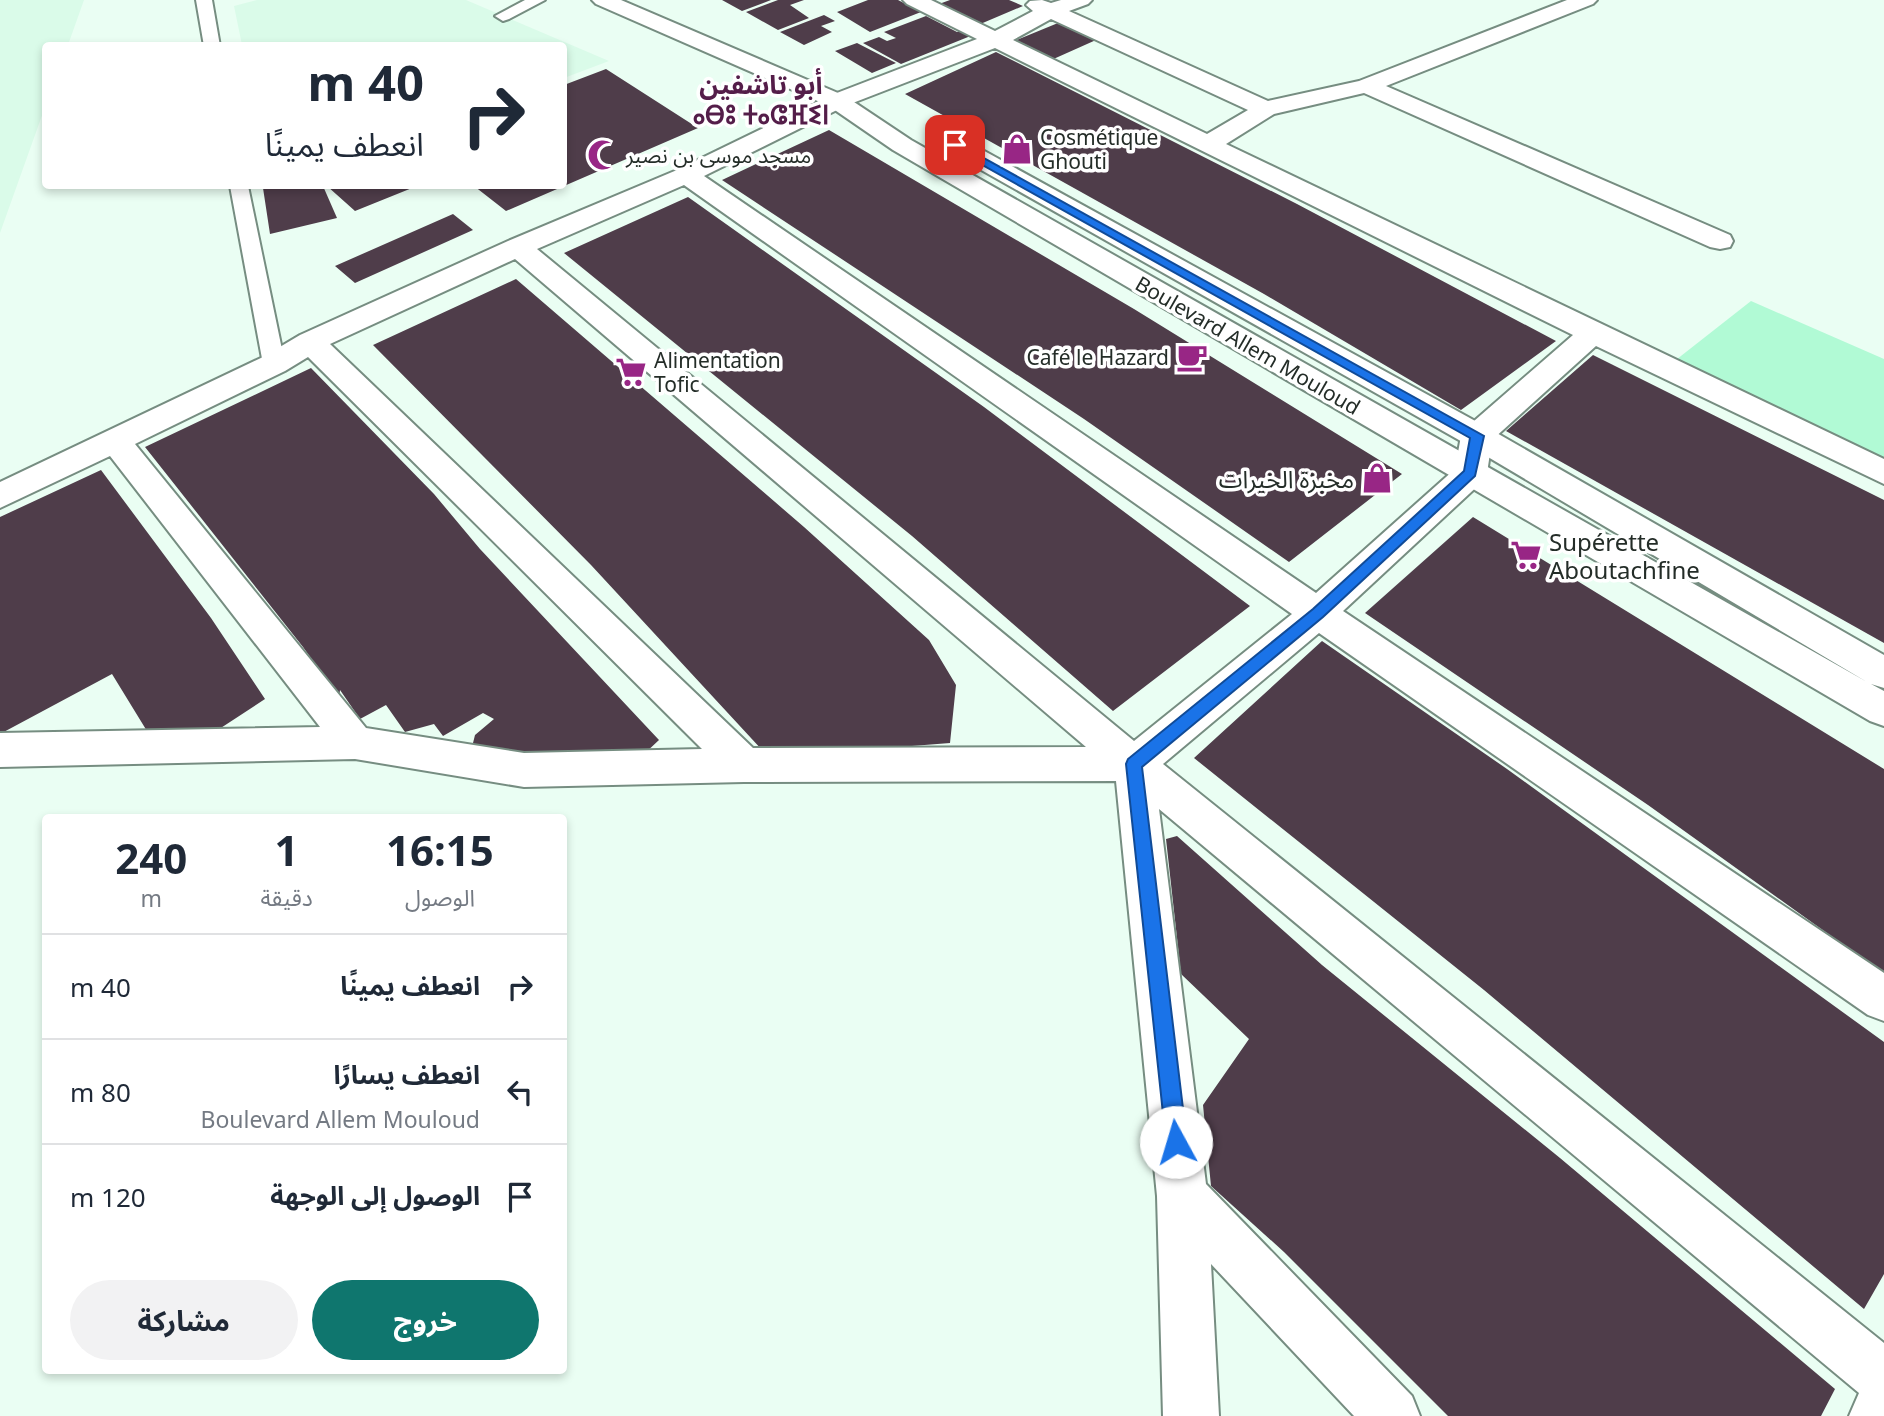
<!DOCTYPE html>
<html lang="ar">
<head>
<meta charset="utf-8">
<style>
	:root { --surface:#fff; --page:#f2f2f3; --text:#1f2937; --muted:#747a83; --line:#e0e1e3; --accent:#0f766e }
	body { margin:0; font-family:"Noto Sans","Noto Sans Arabic","Noto Sans Tifinagh",sans-serif; background:var(--page); color:var(--text); direction:rtl; height:100vh; display:flex; flex-direction:column; font-size:26px; white-space:nowrap }
	* { box-sizing:border-box; margin:0 }
	p { font-size:23px; color:var(--muted) }
	.icon { flex:none; width:38px; height:38px; fill:none; stroke:currentColor; stroke-width:2; stroke-linecap:round; stroke-linejoin:round }
	.map { position:relative; flex:1; overflow:hidden; direction:ltr }
	.panel { position:absolute; left:42px; top:814px; width:525px; height:560px; display:flex; flex-direction:column; background:var(--surface); border-radius:7px; box-shadow:0 4px 10px #0003; direction:rtl }
	.panel>* { flex:none }
	.banner { position:absolute; left:42px; top:42px; width:525px; height:147px; border-radius:7px; box-shadow:0 4px 10px #0003; direction:rtl; background:#fff; color:var(--text); overflow:hidden }
	.pin { position:absolute; display:grid; place-items:center; width:60px; height:60px; color:#fff; margin:-30px; border-radius:14px; box-shadow:0 4px 10px #0006 }
	.me { position:absolute; width:77px; margin:-38px; rotate:354deg; stroke-linejoin:round; filter:drop-shadow(0 0 5px #0008) }
	.turn { display:flex; align-items:center; gap:24px; height:147px; padding:0 28px; font-size:32px }
	.turn .icon { width:91px; height:91px; stroke-width:2.5 }
	.turn b { display:block; font-size:49px; line-height:60px }
	.eta { display:flex; justify-content:space-evenly; align-items:center; height:119px; text-align:center }
	.eta b { font-size:42px; font-weight:700; line-height:49px }
	.cta { display:flex; gap:14px; margin-top:auto; padding:14px 28px }
	.cta a { flex:1; height:80px; border-radius:42px; background:var(--accent); color:#fff; font-size:28px; font-weight:700; line-height:80px; text-align:center }
	.cta a+a { background:var(--page); color:var(--text) }
	ul { padding:0; list-style:none }
	li { display:flex; align-items:center; gap:21px; height:105px; padding:0 28px; border-top:2px solid var(--line) }
	li div { flex:1 }
	li b { display:block; font-size:26px }
	li em { font-style:normal }
	.map>svg:first-child { display:block }
	.built { fill:#dafbe9 }
	.green { fill:#b1fad5 }
	.building { fill:#4f3d4a }
	.lines { fill:none; stroke-linecap:round; stroke-linejoin:round }
	.lane-casing { stroke:#768d81; stroke-width:4 }
	.street-casing { stroke:#768d81; stroke-width:4 }
	.secondary-casing { stroke:#768d81; stroke-width:4 }
	.lane { fill:#fff; fill-rule:evenodd }
	.street { fill:#fff; fill-rule:evenodd }
	.secondary { fill:#fff; fill-rule:evenodd }
	.route { fill:#1a73e8; stroke:#114b97; stroke-width:2 }
	.labels { text-anchor:middle; dominant-baseline:central; stroke-width:7; stroke-linejoin:round; paint-order:stroke }
	.far-poi-label { font-size:21px; fill:#242d28; stroke:#fff; text-anchor:start }
	.far-street-label { font-size:21px; fill:#242d28; stroke:#fff }
	.poi-label { font-size:24px; fill:#242d28; stroke:#fff; text-anchor:end }
	.far-district-label { font-size:26px; font-weight:bold; fill:#541d49; stroke:#fff }
</style>
</head>
<body>
<div class="map">
<svg width="1884" height="1416" viewBox="0 0 1884 1416">
	<rect width="100%" height="100%" fill="#eafef3"/>
	<path class="built" d="M0 0H84L68 45 46 46 45 107 0 233Z
		M257 0H466L609 61 564 78V46L242 45 234 6Z"/>
	<path class="green" d="M1751 301 1884 359V467L1672 363Z"/>
	<path class="building" d="M722 0H771L742 11Z
		M778 0H804L790 5 809 18 778 30 746 12Z
		M868 0H898L921 12 870 32 837 12Z
		M950 0H1009L1023 6 978 25 939 4Z
		M824 15 835 21 821 26 832 32 804 45 780 32Z
		M926 16 957 32 962 30 973 35 901 64 863 43 879 37 887 41 896 38 884 32Z
		M1058 23 1096 40 1049 61 1012 42Z
		M857 43 896 63 872 73 835 51Z
		M996 52 1297 204 1556 341 1461 410 1264 294 905 94Z
		M606 69 698 128 506 211 474 186H564V85Z
		M829 130 1134 309 1402 474 1289 562 1084 419 722 180Z
		M286 186H323L337 218 270 234 263 188Z
		M327 186H417L355 211Z
		M688 197 984 407 1250 606 1113 711 912 536 564 253Z
		M453 214 473 230 355 283 335 266Z
		M516 279 804 527 929 640 956 685 950 743 823 753 763 751 591 565 373 345Z
		M1593 355 1884 500V643L1506 431Z
		M311 368 434 494 480 549 659 740 643 755 519 754 472 747 475 735 494 719 483 713 443 736 434 724 405 732 386 705 360 719 340 690 339 698 303 647 145 447Z
		M101 470 211 618 265 699 207 737 150 736 112 674 0 734V517Z
		M1473 517 1884 769V974L1648 805 1365 613Z
		M1322 641 1507 769 1884 1042V1274L1864 1309 1484 990 1194 758Z
		M1177 836 1322 965 1560 1158 1835 1389 1821 1416H1448L1284 1252 1211 1186 1203 1105 1249 1039 1181 974 1166 839Z"/>
	<g class="lines">
		<g class="lane-casing">
			<path id="lane" d="M196 0H212L220 46H204Z
				M525 0H545L509 19 503 21 495 16Z
				M230 186H248L285 364 282 369H266L263 364Z"/>
		</g>
		<g class="street-casing">
			<path id="street" d="M903 0H931L995 31 1033 11 1026 5 1030 1 1042 0 1051 3 1061 0H1092L1088 4 1069 11 1268 101 1359 81 1567 0H1597L1593 4 1386 86 1730 235 1733 241 1730 247 1720 249 1710 247 1364 93 1274 114 1226 144 1884 459V484L1596 346 1492 440 1487 473 1483 481 1343 611 1884 973V1021L1868 1015 1319 633 1163 764 1884 1343V1416H1849L1859 1393 1159 809 1206 1184 1412 1396 1420 1416H1354L1211 1264 1219 1416H1163L1157 1196 1116 781 744 782 524 787 355 759 0 767V733L320 727 110 456 0 508V482L263 357 300 335 508 241 677 170 829 96 977 39 907 4ZM1051 19 1248 110 1207 134 1013 40ZM995 48 1573 335 1466 428 1461 436 1455 469 1316 593 704 176 845 106ZM684 185 1292 614 1134 741 537 249ZM515 259 1086 747 753 748 330 344ZM308 357 702 749 524 753 366 728 135 444 285 371Z"/>
		</g>
		<g class="secondary-casing">
			<path id="secondary" d="M592 0H621L845 96 911 140 1867 682 1466 444 930 141 927 136 930 131 939 129 948 131 1488 428 1884 655V688L1871 684 1884 691V726L1870 721 893 150 829 106 596 4Z"/>
		</g>
		<use href="#lane" class="lane"/>
		<use href="#street" class="street"/>
		<use href="#secondary" class="secondary"/>
	</g>
	<path class="route" d="M955 142 1484 436 1475 476 1323 617 1142 767 1187 1142 1184 1149 1176 1152 1169 1149 1166 1142 1126 764 1128 759 1313 609 1464 471 1470 438 952 148 950 145Z"/>
	<defs>
		<g id="shop-bare" transform="scale(2.415)"><path d="M-5-2.5h2.3a2.7 3.5 0 0 1 5.4 0H5L5.5 6h-11ZM-1.5-2.5h3a1.5 2.3 0 0 0-3 0Z" fill="#982685" stroke="#fff" stroke-width="2.5" paint-order="stroke"/></g>
		<g id="mosque-bare" transform="scale(2.415)"><path d="M3.5-4.9A6 6 0 1 0 3.5 4.9A5 5 0 1 1 3.5-4.9Z" fill="#982685" stroke="#fff" stroke-width="2.5" paint-order="stroke"/></g>
		<g id="cafe-bare" transform="scale(2.415)"><path d="M-5.5-4.5H6V0H3Q3 3.5 0 3.5H-2.5Q-5.5 3.5-5.5 0ZM3-3.2v2h1.7v-2ZM-6 4.5H4V6H-6Z" fill="#982685" stroke="#fff" stroke-width="2.5" paint-order="stroke"/></g>
		<g id="supermarket-bare" transform="scale(2.415)"><path d="M-6-5.5h2.5l.6 2H6L4.5 2H-2.5L-4.4-4H-6ZM-1.5 3.2a1.3 1.3 0 1 0 .1 0ZM3 3.2a1.3 1.3 0 1 0 .1 0Z" fill="#982685" stroke="#fff" stroke-width="2.5" paint-order="stroke"/></g>
	</defs>
	<g fill-rule="evenodd">
		<use href="#shop-bare" x="1017" y="149"/>
		<use href="#mosque-bare" x="603" y="155"/>
		<use href="#cafe-bare" x="1192" y="357"/>
		<use href="#supermarket-bare" x="631" y="372"/>
		<use href="#shop-bare" x="1377" y="478"/>
		<use href="#supermarket-bare" x="1526" y="555"/>
	</g>
	<g class="labels">
		<g class="far-poi-label">
			<text x="1040" y="137">Cosmétique<tspan x="1040" dy="24">Ghouti</tspan></text>
			<text x="626" y="155">مسجد موسى بن نصير</text>
			<text x="1169" y="357" text-anchor="end">Café le Hazard</text>
			<text x="654" y="360">Alimentation<tspan x="654" dy="24">Tofic</tspan></text>
		</g>
		<g class="far-street-label">
			<text transform="translate(1248 345) rotate(30)">Boulevard Allem Mouloud</text>
		</g>
		<g class="poi-label">
			<text x="1354" y="478">مخبزة الخيرات</text>
			<text x="1549" y="541" text-anchor="start">Supérette<tspan x="1549" dy="28">Aboutachfine</tspan></text>
		</g>
		<g class="far-district-label">
			<text x="761" y="84">أبو تاشفين<tspan x="761" dy="30">ⴰⴱⵓ ⵜⴰⵛⴼⵉⵏ</tspan></text>
		</g>
	</g>
</svg>
<div class="pin" style="left:955px;top:145px;background:#d93025"><svg class="icon" aria-label="arrive" viewBox="0 0 24 24"><path d="M6 21V4h12l-3 4 3 4H6"/></svg></div>
<svg class="me" style="left:1176px;top:1142px" viewBox="-20 -20 40 40"><circle r="19" fill="#fff"/><path d="M0-13L10 11 0 6-10 11z" fill="#1a73e8"/></svg>
<div class="banner">
<div class="turn"><svg class="icon" aria-label="right" viewBox="0 0 24 24"><path d="M7 20v-9h11M14 6l5 5-5 5"/></svg><div><b>40 m</b>انعطف يمينًا</div></div>
</div>
<section class="panel">
<div class="eta">
<div><b>16:15</b><p>الوصول</p></div>
<div><b>1</b><p>دقيقة</p></div>
<div><b>240</b><p>m</p></div>
</div>
<ul>
<li><svg class="icon" aria-label="right" viewBox="0 0 24 24"><path d="M7 20v-9h11M14 6l5 5-5 5"/></svg><div><b>انعطف يمينًا</b></div><em>40 m</em></li>
<li><svg class="icon" aria-label="left" viewBox="0 0 24 24"><path d="M17 20v-9H6M10 6l-5 5 5 5"/></svg><div><b>انعطف يسارًا</b><p>Boulevard Allem Mouloud</p></div><em>80 m</em></li>
<li><svg class="icon" aria-label="arrive" viewBox="0 0 24 24"><path d="M6 21V4h12l-3 4 3 4H6"/></svg><div><b>الوصول إلى الوجهة</b></div><em>120 m</em></li>
</ul>
<div class="cta"><a>خروج</a><a>مشاركة</a></div>
</section>
</div>
</body>
</html>
